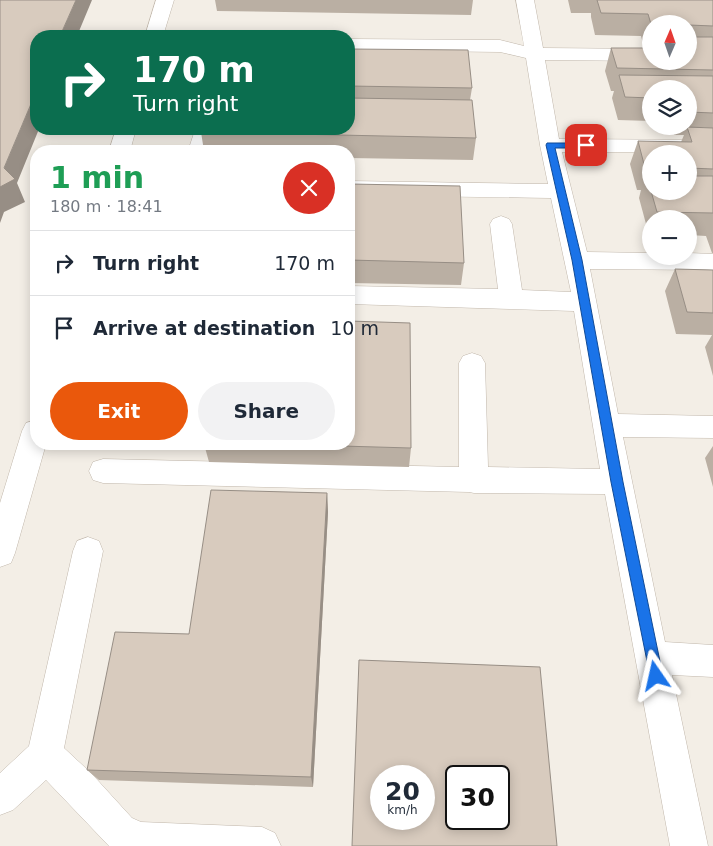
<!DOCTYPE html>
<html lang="en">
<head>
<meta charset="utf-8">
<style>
	:root { --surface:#fff; --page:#f2f2f3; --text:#1f2937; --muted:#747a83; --line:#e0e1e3; --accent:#ea580c }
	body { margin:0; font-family:"DejaVu Sans",sans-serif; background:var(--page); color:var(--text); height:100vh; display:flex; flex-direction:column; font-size:19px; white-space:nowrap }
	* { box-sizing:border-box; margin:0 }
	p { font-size:16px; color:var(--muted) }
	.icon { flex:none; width:28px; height:28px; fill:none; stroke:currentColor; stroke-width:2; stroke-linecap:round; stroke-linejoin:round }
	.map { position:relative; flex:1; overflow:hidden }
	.side { position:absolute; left:30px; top:145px; width:325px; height:305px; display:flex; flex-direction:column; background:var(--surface); border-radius:20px; box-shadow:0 2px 12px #0003 }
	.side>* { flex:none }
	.top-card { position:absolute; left:30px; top:30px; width:325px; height:105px; border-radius:20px; box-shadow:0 2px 12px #0003; background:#0b6e4f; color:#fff; overflow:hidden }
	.needle { width:32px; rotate:2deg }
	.tools { position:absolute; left:642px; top:15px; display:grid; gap:10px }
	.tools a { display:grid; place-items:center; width:55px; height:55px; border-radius:50%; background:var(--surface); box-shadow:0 2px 12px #0003; font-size:25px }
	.speed { position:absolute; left:370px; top:765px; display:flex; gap:10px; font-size:25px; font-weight:700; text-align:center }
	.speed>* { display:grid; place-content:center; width:65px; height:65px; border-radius:50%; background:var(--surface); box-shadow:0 2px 12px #0003; line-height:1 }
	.speed small { font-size:12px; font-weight:400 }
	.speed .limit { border:2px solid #111; border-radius:8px; background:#fff; color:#111 }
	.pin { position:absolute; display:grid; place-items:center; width:42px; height:42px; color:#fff; margin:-21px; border-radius:10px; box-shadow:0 2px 8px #0006 }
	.me { position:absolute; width:55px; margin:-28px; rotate:349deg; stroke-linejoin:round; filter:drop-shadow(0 0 4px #0008) }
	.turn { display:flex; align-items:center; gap:18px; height:105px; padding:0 20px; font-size:22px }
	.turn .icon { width:65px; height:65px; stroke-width:2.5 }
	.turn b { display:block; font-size:35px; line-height:42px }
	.round { display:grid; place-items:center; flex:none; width:52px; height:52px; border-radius:26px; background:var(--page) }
	.overview { display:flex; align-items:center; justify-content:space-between; height:85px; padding:0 20px }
	h1 { font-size:30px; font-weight:700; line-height:38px; color:#1e9e55 }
	.button { display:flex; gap:10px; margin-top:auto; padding:10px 20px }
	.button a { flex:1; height:58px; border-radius:30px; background:var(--accent); color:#fff; font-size:20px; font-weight:700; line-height:58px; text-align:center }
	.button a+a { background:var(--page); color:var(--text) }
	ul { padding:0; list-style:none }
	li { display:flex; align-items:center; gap:15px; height:65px; padding:0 20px; border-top:1px solid var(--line) }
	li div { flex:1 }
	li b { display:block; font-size:19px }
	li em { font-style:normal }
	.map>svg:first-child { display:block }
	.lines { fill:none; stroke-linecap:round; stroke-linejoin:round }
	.minor-casing { stroke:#c1b7ab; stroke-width:1 }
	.minor { fill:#fff; fill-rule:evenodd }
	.wall { fill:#baafa3; fill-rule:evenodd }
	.shaded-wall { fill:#978e85 }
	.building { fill:#d8cbbe; stroke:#978e85; fill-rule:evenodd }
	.route { fill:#1a73e8; stroke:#114b97 }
</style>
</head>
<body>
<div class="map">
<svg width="713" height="846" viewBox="0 0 713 846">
	<rect width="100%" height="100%" fill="#f3eee6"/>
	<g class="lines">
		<g class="minor-casing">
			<path id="minor" d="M156 0H174L163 36H145Z
				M516 0H534L543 48 651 49V61L545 60 559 139 713 140V152H562L587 252 651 253V256H689V253L713 254V270L590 269 618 414 713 416V438L623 437 665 642 713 645V677L672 675 708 846H670L605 494 474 493 469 492 103 483 93 480 89 471 93 462 103 459 459 467V363L463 356 472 353 481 356 485 363 488 467 600 469 574 311 349 304V286L498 289 490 224 493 219 501 216 509 219 512 224 522 290 571 292 551 198 349 195V181L548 184 540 145 526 58 500 52 349 50V39L500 40 524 46Z
				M116 129H136L130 151H109Z
				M206 129 212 134 208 151H188L195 130Z
				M36 420V444H46L15 553 11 563 0 567V503L22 431 26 423Z
				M88 537 99 541 103 551 64 748 91 773 132 818 141 822 262 827 275 833 281 846H109L46 780 13 810 0 815V773L29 746 73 551 77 541Z"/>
		</g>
		<use href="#minor" class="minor"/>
	</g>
	<path class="wall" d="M215 0H473L471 15 217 11Z
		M568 0H713V253H712L706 236 689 235V219H651V235H649L639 198 641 190H637L630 164 638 141 681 142 684 135H674L672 126H689V89H651V121L618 120 612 98 614 91H611L605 71 611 48 689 61V24H651V47H644L641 36 595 35 591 17V13H571ZM651 154H689V191H651Z
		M349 49 472 88 470 100 476 138 473 160 349 158V151H204L201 132 349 129Z
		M349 184 464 263 461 285 349 283Z
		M675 269 713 270V376L705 347 712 335 676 334 665 291Z
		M204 444H349L411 448 409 467 209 462Z
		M713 446V487L705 458Z
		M327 493 328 512 313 787 99 780 87 770 189 634Z"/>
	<path class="shaded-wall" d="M76 0H92L77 36H60Z
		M36 92V129H39L17 183 25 202 4 212 0 223V187L4 168Z
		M327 493 328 512 313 787 311 777Z"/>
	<path class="building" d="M0 0H76L60 36H36V92L4 168 15 179 0 187Z
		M597 0H713V26L689 25V24H651L648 14 601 13Z
		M689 37H713V70L617 68 611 48H651V61H689Z
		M349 49 468 50 472 88 349 86Z
		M619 75 713 76V113L689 112V89H651V98L625 97Z
		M349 98 472 100 476 138 201 132 202 129H349Z
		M687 127 713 128V169L689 168V154H651V168H645L638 141 692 142Z
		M647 175H651V190Z
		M689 176H713V213L657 212 651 191H689Z
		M349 184 460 186 464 263 349 260Z
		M675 269 713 270V313L687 312Z
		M349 321 410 323 411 448 272 444H349Z
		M211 490 327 493 311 777 87 770 115 632 189 634Z
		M359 660 540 667 557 846H352ZM381 776H424V819H381ZM456 776H499V819H456Z"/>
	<path class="route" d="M547 143H586L591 145 586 148H555L582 260 623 482 663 676 661 681 656 683 652 681 650 676 611 482 572 260 546 145Z"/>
</svg>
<div class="tools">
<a><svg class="needle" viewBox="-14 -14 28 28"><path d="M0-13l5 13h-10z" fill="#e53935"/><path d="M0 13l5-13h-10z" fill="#747a83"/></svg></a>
<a><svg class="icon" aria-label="layers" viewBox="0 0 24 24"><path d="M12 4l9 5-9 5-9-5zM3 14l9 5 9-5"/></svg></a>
<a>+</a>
<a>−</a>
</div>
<div class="speed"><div>20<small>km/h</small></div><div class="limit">30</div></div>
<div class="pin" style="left:586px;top:145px;background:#d93025"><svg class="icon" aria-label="arrive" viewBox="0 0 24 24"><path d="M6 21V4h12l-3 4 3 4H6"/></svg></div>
<svg class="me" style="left:656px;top:676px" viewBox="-20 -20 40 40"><path d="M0-17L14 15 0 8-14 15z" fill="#1a73e8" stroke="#fff" stroke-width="4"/></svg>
<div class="top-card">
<div class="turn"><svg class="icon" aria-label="right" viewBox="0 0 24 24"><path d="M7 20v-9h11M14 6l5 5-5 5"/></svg><div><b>170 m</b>Turn right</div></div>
</div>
<section class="side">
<div class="overview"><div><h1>1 min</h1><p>180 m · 18:41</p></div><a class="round" style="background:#d93025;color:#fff"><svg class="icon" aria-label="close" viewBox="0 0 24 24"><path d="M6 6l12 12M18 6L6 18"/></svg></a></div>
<ul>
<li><svg class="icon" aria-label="right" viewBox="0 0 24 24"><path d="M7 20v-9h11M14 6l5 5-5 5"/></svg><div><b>Turn right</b></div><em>170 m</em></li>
<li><svg class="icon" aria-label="arrive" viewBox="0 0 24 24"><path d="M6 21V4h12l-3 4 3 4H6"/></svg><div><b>Arrive at destination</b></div><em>10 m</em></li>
</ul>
<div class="button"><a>Exit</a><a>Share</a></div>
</section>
</div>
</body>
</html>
